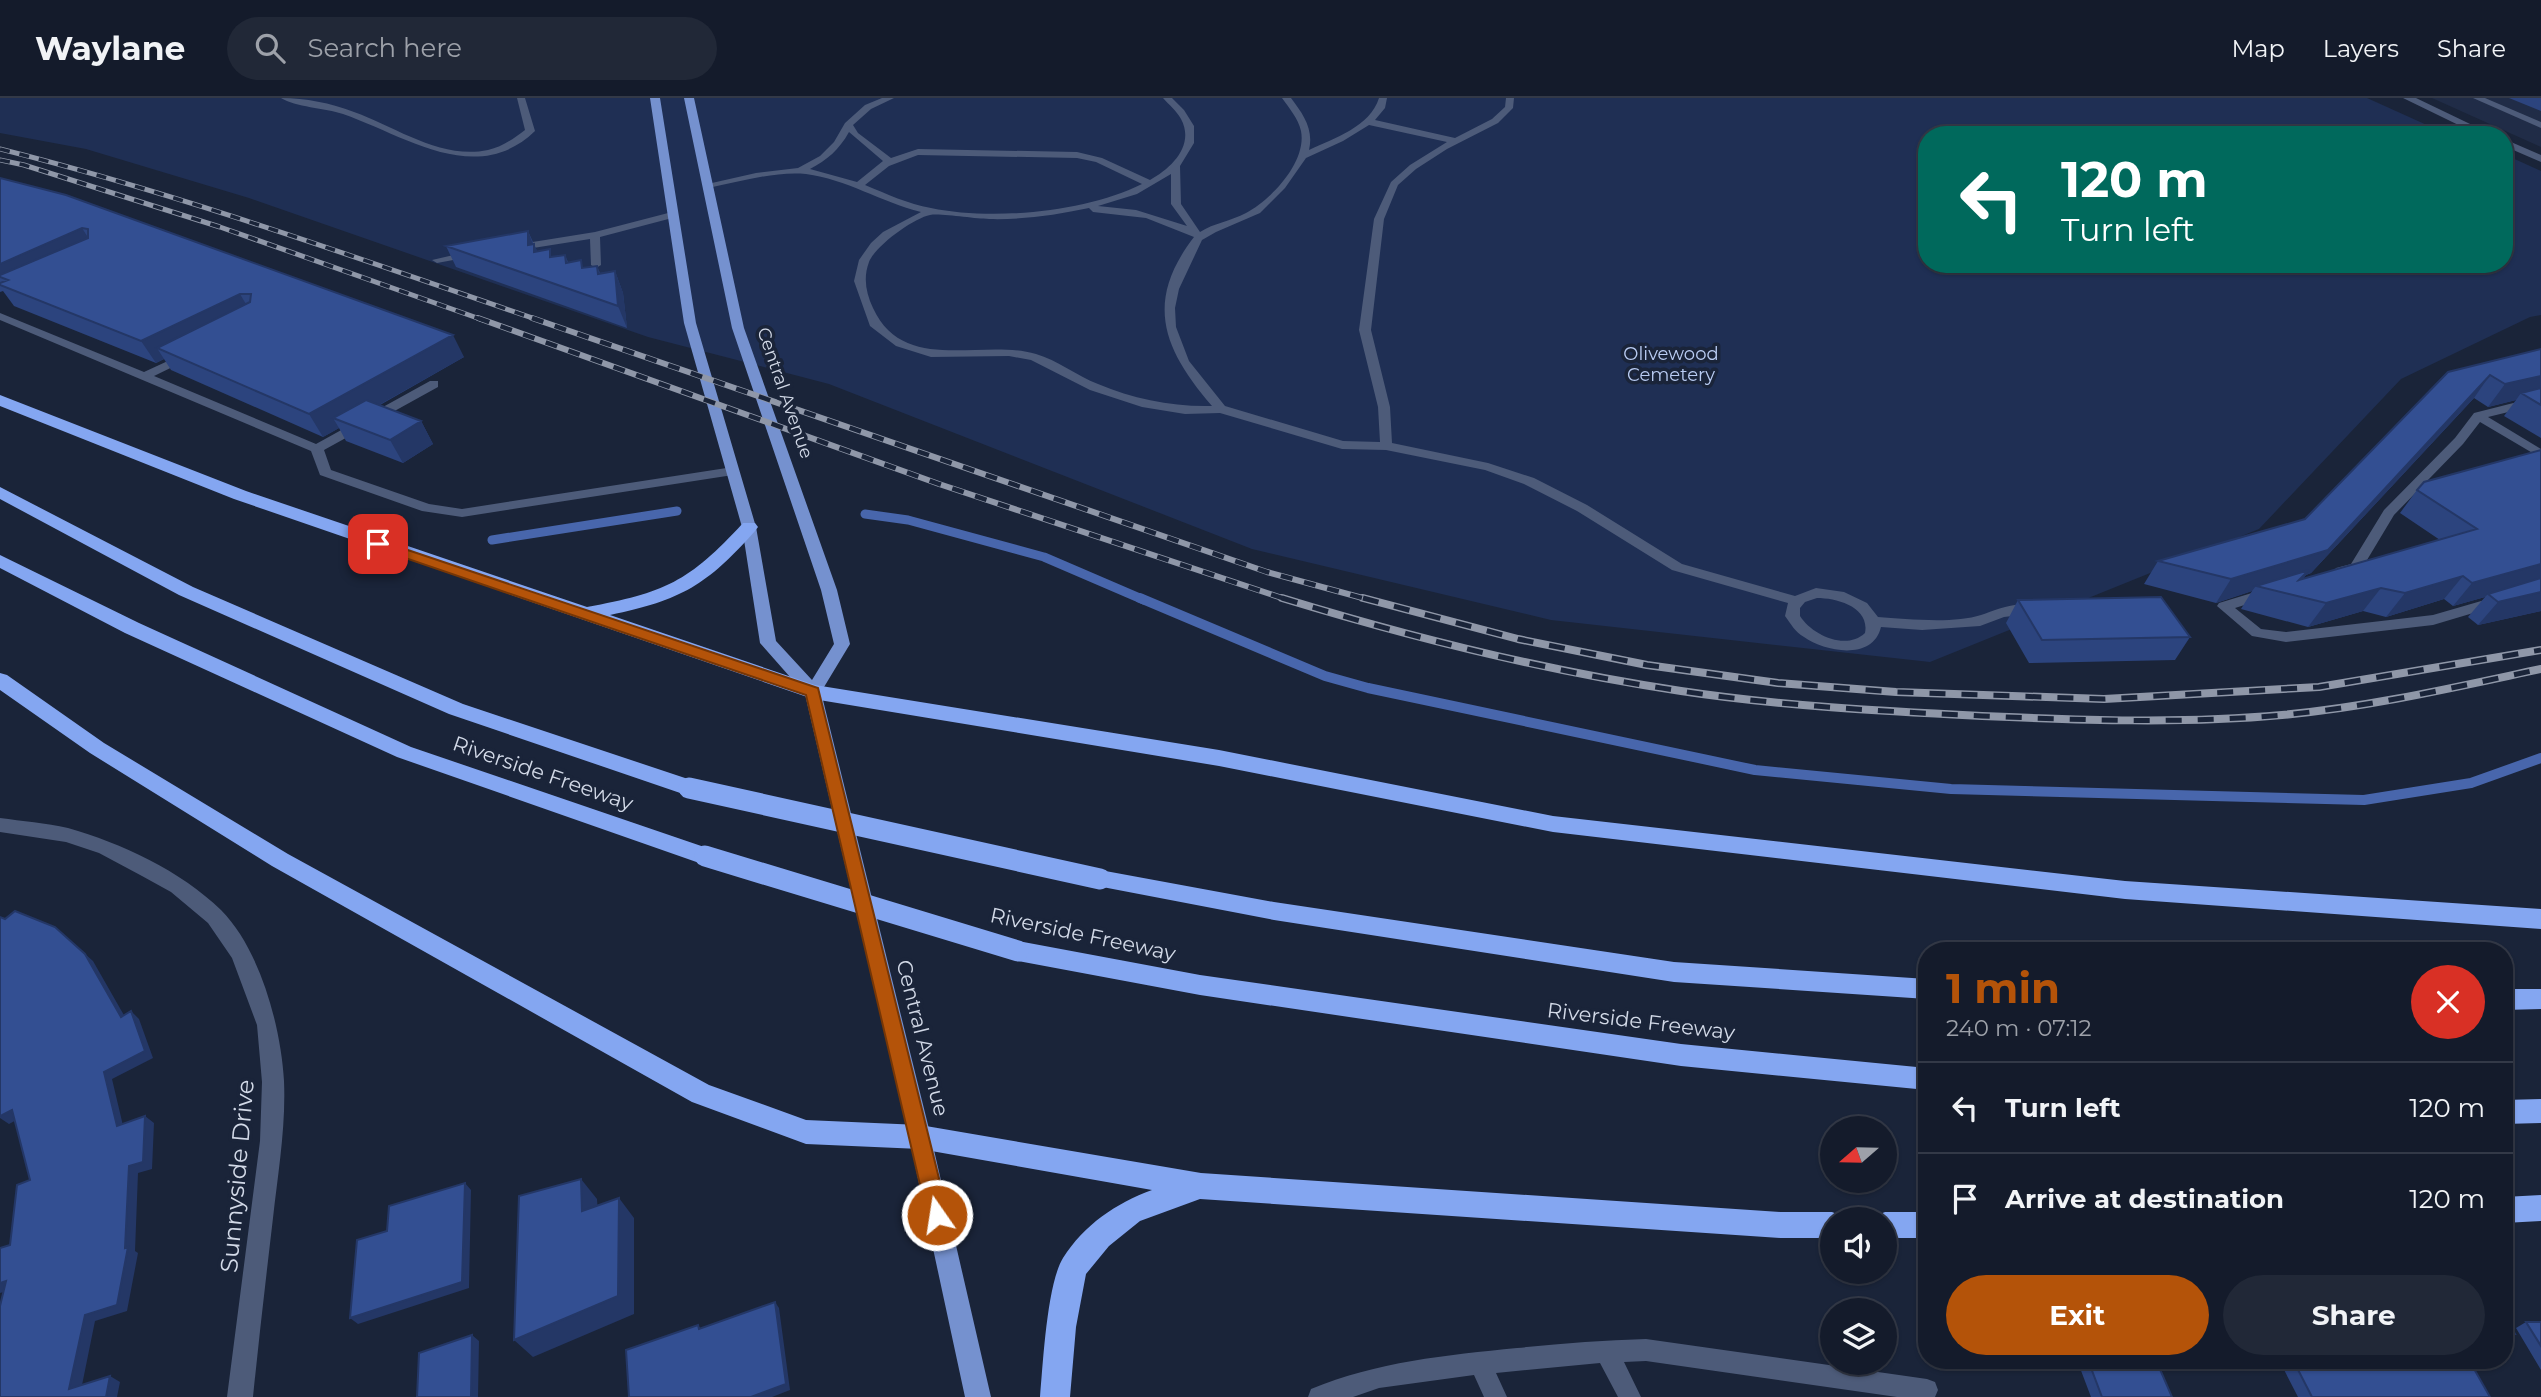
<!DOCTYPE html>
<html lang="en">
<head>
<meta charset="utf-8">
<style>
	:root { --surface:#141b2b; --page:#212837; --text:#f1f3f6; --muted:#9da1a9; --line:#333947; --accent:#b45309 }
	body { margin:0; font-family:Montserrat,sans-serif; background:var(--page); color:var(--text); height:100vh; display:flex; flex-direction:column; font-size:26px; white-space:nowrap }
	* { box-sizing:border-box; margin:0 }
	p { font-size:23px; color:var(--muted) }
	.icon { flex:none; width:38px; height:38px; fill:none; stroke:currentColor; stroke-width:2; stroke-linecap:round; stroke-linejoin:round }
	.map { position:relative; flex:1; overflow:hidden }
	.side { position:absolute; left:1918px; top:844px; width:595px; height:427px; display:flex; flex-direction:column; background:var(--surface); border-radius:28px; box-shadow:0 2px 5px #0004,0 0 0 2px var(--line) }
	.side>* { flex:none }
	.top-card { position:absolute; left:1918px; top:28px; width:595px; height:147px; border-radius:28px; box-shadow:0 2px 5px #0004,0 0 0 2px var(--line); background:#00695c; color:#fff; overflow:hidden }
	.needle { width:46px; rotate:250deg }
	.buttons { position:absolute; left:1820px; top:1018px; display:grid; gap:14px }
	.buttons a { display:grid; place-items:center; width:77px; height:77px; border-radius:50%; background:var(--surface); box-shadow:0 2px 5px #0004,0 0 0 2px var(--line); font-size:35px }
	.pin { position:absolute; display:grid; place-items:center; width:60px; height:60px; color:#fff; margin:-30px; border-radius:14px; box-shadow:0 4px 10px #0006 }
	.me { position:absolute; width:77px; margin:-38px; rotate:347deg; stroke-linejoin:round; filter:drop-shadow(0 0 5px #0008) }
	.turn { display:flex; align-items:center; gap:24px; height:147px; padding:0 28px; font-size:32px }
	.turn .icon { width:91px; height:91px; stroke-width:2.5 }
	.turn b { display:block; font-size:49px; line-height:60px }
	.round { display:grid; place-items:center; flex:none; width:74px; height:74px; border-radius:37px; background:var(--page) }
	.head { display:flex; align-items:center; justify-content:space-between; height:119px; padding:0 28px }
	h1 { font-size:42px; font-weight:700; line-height:52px; color:var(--accent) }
	.button { display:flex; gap:14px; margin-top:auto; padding:14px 28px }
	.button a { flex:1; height:80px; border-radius:42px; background:var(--accent); color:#fff; font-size:28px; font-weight:700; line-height:80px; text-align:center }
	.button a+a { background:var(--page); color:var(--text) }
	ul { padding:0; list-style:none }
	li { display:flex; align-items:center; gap:21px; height:91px; padding:0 28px; border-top:2px solid var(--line) }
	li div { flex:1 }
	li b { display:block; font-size:26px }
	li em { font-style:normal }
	header { display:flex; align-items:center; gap:42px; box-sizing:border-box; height:98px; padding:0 35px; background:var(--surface); border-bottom:2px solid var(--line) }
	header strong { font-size:33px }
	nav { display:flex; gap:38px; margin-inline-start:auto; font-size:24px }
	.search { width:490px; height:63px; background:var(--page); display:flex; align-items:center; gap:18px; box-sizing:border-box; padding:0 24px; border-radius:38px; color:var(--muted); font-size:26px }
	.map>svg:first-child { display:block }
	.built { fill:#202c47 }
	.green { fill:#1f2f54 }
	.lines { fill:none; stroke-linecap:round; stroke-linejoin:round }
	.stream-far1 { stroke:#4866ac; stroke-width:9 }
	.stream { stroke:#4866ac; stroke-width:10 }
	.lane { fill:#4d5b79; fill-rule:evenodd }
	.street { fill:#4d5b79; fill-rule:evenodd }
	.primary { fill:#7591cf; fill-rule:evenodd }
	.highway { fill:#84a6f1; fill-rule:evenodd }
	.rail-far2-casing { stroke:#8f97a8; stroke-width:5 }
	.rail-far1-casing { stroke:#8f97a8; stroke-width:6 }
	.rail-casing { stroke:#8f97a8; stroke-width:8 }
	.rail-far2 { stroke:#1a2439; stroke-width:3.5; stroke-dasharray:10; stroke-linecap:butt }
	.rail-far1 { stroke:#1a2439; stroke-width:4.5; stroke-dasharray:12; stroke-linecap:butt }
	.rail { stroke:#1a2439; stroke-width:5; stroke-dasharray:16; stroke-linecap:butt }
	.highway-bridge { stroke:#84a6f1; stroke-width:21 }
	.wall { fill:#2c447e }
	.shaded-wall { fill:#243766 }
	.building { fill:#334f92; stroke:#243766; stroke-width:2 }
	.route { fill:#b45309; stroke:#753606; stroke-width:2 }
	.labels { text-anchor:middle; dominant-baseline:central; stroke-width:7; stroke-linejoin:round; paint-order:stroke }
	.far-park-label { font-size:18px; fill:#b9ccf3; stroke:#1a2439 }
	.far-street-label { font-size:18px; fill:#d2d9e7; stroke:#1a2439 }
	.street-label { font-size:21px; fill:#d2d9e7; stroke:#1a2439 }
	.near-street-label { font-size:24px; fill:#d2d9e7; stroke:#1a2439 }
</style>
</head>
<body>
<header>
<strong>Waylane</strong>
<div class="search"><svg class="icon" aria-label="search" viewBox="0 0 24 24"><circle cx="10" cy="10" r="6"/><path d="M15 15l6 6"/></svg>Search here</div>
<nav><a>Map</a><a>Layers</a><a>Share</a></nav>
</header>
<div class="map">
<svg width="2541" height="1299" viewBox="0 0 2541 1299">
	<rect width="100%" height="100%" fill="#1a2439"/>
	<path class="built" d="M2432 0H2541V49Z"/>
	<path class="green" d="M0 0H2367L2449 37H1927V166H2504V58H2508L2541 73V217L2530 219 2401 281 2259 431 1930 564 1551 522 1252 451 829 286 648 239 249 100 86 51 0 35Z"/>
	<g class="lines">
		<path class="stream-far1" d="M865 416 908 422 1044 459 1144 502
			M492 442 677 413"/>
		<path class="stream" d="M1140 500 1325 578 1368 590 1755 672 1951 691 2364 702 2471 685 2541 660"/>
		<path class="lane" d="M281 0C306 0 330 5 354 14 396 29 441 62 488 52 502 49 513 41 525 32L517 0H525L535 33C476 90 404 37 343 16 325 10 295 9 281 0Z
			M882 0H894L871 11 853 27 858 35 891 60 918 51 1077 54 1102 60 1150 82C1172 70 1195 47 1181 21 1176 12 1169 7 1163 0H1172L1184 12 1194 28V45L1180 68 1181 106 1200 134C1214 125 1231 123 1246 115 1271 102 1307 64 1301 33 1298 20 1289 10 1282 0H1291C1303 16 1314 31 1309 52 1334 40 1370 29 1379 0H1387L1385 10 1375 22 1455 40 1492 21 1505 9 1506 0H1514L1513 10 1498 25 1447 51 1416 71 1398 87 1384 121 1371 232 1390 309 1392 345 1488 365 1534 380 1587 407 1682 466 1795 498 1816 490 1844 494 1867 505 1878 519C1906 521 1954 526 1981 517 1995 512 2025 499 2037 512L2035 515 2004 519 1980 528 1922 532 1881 529C1873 563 1825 554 1804 539 1795 534 1791 526 1785 518L1788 505 1672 472 1577 413 1524 386 1485 372 1386 352 1342 351 1220 315 1185 316 1142 309 1090 292 1031 262 1009 258 931 259 896 248 870 228 854 183 859 162 871 145 883 134 921 114C881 104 846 81 806 76 774 73 739 84 708 90L703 87 756 75 798 70 820 58 834 44 845 25 865 7ZM1369 27 1447 44 1410 67 1391 84 1374 121 1359 232 1378 309 1380 344 1343 343 1225 308 1189 263 1176 229 1175 210 1179 191 1202 142 1216 134 1260 115 1285 90 1306 60 1343 43ZM849 34 883 63 857 84 810 71C827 62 839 52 849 34ZM918 57 1077 60 1096 64 1142 86C1086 114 993 123 931 110 908 106 887 96 865 87L889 68ZM1171 76V106L1187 128 1136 112 1098 108 1137 96ZM1089 110 1093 114 1146 120 1194 139C1144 204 1163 251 1212 308 1172 309 1134 301 1098 286 1077 278 1057 262 1036 256 981 240 904 277 873 210 866 195 863 180 869 164 875 148 914 120 930 117 941 115 975 121 989 121 1022 122 1056 117 1089 110ZM1817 500C1837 500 1870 509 1865 535 1846 553 1812 537 1800 518V510L1805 504Z
			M2473 0H2485L2541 24V30Z
			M672 114 676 115V119L600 139 601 167 596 170 591 167 590 141 514 153 509 150 514 147 595 134Z
			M471 153 476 156 475 158 437 165 432 162Z
			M0 215 144 274 183 256H191V260L154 278 316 346 430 283H438V289L324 352 331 372 429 406 462 411 733 369 739 373 733 377 462 419 422 413 320 377 311 353 0 222Z
			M2541 298V306L2488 319 2541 351V360L2480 324 2463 346 2394 417 2361 472 2341 477 2336 476 2334 473 2336 470 2351 466 2384 412 2455 340 2474 315Z
			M2265 491 2270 493 2272 496 2270 499 2235 510 2261 531 2286 534 2433 517 2495 499 2502 504 2500 507 2433 527 2286 544 2252 538 2217 508 2219 505Z
			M1646 1241 1927 1281 1935 1284 1938 1292 1935 1299H1897L1646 1263 1624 1264 1641 1299H1618L1600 1265 1496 1275 1507 1299H1484L1474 1277 1379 1290 1353 1299H1308L1311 1291C1376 1264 1447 1257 1517 1250 1560 1246 1603 1242 1646 1241Z"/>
		<path class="street" d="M2403 0H2416L2493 37H2479Z
			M2504 41 2541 57V64L2504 48Z
			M0 720C22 723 46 725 68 730 121 745 181 773 221 812 260 851 281 929 284 983 286 1029 278 1075 273 1120 266 1180 259 1239 253 1299H227L260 1043 262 984 257 927 232 860 208 825 171 794 142 778 99 755 66 744 0 734Z"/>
		<path class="primary" d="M650 0H660L696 225 756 429 776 543 812 582 834 546 821 492 732 230 684 0H694L744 230 837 492 850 546 821 594 931 1039 991 1299H965L909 1039 805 596 760 545 742 429 684 225Z"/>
		<path class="highway" d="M0 297 246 393 587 509C664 495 689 484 743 425H755L758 429 755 433C707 487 682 502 610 517L815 587 1219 652 1553 718 2125 783 2541 811V831L2125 801 1553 734 1219 668 813 601 234 401 0 308Z
			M0 389 193 489 463 606 697 684 700 690 697 696 689 698 449 616 179 497 0 401Z
			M0 457 139 525 411 649 713 752 716 758 713 764 705 767 397 659 125 535 0 470Z
			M0 575 7 577 104 645 288 756 709 987 806 1022 920 1027 1201 1075 1780 1114H1832L1842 1118 1844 1122H1832V1140H1780L1200 1101 1140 1123 1109 1148 1086 1176 1076 1229 1070 1299H1040C1043 1266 1047 1186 1063 1160 1084 1127 1116 1105 1152 1092L920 1051 806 1046 692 1004 272 768 90 655 0 592Z
			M1100 772 1274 804 1674 864 1927 881V901L1674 884 1274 822 1092 787 1089 781 1092 775Z
			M1018 843 1200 877 1681 946 1927 970V992L1681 968 1200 897 1018 863 1010 860 1006 853 1010 846Z
			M2504 891H2541V911L2504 912Z
			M2541 1001V1025L2504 1026V1002Z
			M2541 1097V1123L2504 1125V1099Z
			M1885 1114H1927V1140H1885V1122H1873L1875 1118Z"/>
		<g class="rail-far2-casing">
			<path id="rail-far2" d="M0 51C183 97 360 161 538 222
				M0 62 24 67 220 129 483 222"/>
		</g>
		<g class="rail-far1-casing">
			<path id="rail-far1" d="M478 220 939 386 1288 502
				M532 220 1267 474 1370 502"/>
		</g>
		<g class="rail-casing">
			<path id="rail" d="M1282 500C1413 540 1546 573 1681 593 1781 608 1881 613 1982 618 2082 622 2182 626 2282 617 2370 609 2456 589 2541 571
				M1363 500 1518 541 1647 567 1778 585 1896 594 2104 601 2319 589 2541 552"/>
		</g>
		<use href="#rail-far2" class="rail-far2"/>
		<use href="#rail-far1" class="rail-far1"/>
		<use href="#rail" class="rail"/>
		<path class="highway-bridge" d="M689 690 1100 781
			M705 758 1018 853"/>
	</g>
	<path class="wall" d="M2509 0H2541V13Z
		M0 80 464 259 380 307 421 323 433 346 403 365 346 343 339 330 323 339 171 272 164 261 156 265 14 208 3 193 0 194Z
		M528 133 537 153 553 159 565 157 568 164 584 170 597 168 600 175 615 173 623 195 627 230 456 169 446 148Z
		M2541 251V340L2504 318 2516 302 2488 309 2474 300 2311 475 2306 477 2302 481 2440 442 2400 415 2417 392 2541 352V513L2478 527 2468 519 2485 499 2453 508 2444 501 2386 519 2363 513 2308 529 2241 511 2252 493 2216 505 2144 486 2158 463 2305 421 2448 274Z
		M2018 502 2190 539 2175 562 2029 565 2006 525Z
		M2504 1217 2515 1236 2504 1242Z
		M2526 1224H2541V1272L2516 1230Z
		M2077 1262H2156L2172 1299H2091Z
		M2279 1262H2469L2490 1299H2298Z"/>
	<path class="shaded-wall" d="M82 130 96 152 8 182 0 179V166Z
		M528 133 534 149V146L543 167 528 147Z
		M615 173 623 195 627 230 618 208Z
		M240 196 253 218 157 250 164 261 156 265 141 243Z
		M453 237 464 259 347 325 333 320 339 330 323 339 309 316Z
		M2490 277 2474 300 2311 475 2306 477 2291 497 2256 488 2252 493 2216 505 2231 481Z
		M2541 278V296L2521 295 2516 302 2488 309 2505 286Z
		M421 323 433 346 403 365 390 342Z
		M2541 466V483L2488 496 2485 499 2453 508 2472 485Z
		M2463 478 2444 501 2386 519 2405 495Z
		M2381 490 2363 513 2308 529 2326 505Z
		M2541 494V513L2478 527 2498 504Z
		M85 856 93 863 129 926 121 919Z
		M131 913 139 921 153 960 112 981 125 1036 117 1028 104 974Z
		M12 1012 22 1019 9 1026 0 1020V1018Z
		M145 1018 154 1025 152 1071 138 1075 135 1153 138 1155 127 1213 95 1223 80 1297 69 1291 85 1217 125 1150 129 1068Z
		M581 1081 597 1101 599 1133 582 1113Z
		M465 1085 471 1092 469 1190 358 1226 350 1220Z
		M619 1100 634 1120V1216L533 1259 514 1242Z
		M6 1183 17 1190 0 1195V1185Z
		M775 1204 779 1210 790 1292 772 1299H751Z
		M472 1237 479 1243 478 1299H471Z
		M110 1278 120 1284 117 1299H106Z"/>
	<path class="building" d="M0 80 66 97 453 237 309 316 157 250 250 204 251 196H240L141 243 0 187V185L8 182 0 179V177L88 140V131L82 130 0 166Z
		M528 133V147L534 146V154L550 151V159L565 157 566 165 581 162 582 170 597 168 598 176 615 173 618 208 446 148Z
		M2541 251V278L2505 286 2490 277 2328 452 2231 481 2158 463 2305 421 2448 274Z
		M2541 290V307L2521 295Z
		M366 302 421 323 390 342 333 320Z
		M2541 352V466L2472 485 2463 478 2405 495 2381 490 2326 505 2256 488 2309 472 2299 482 2477 431 2417 392 2424 384Z
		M2541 480V494L2498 504 2488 496Z
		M2161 499 2190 539 2042 542 2018 502Z
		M15 813 55 829 85 856 121 919 131 913 145 953 104 974 117 1028 145 1018 143 1064 129 1068 125 1150 128 1149 117 1207 85 1217 69 1291 110 1278 106 1299H0V1208L6 1183 0 1185V1150L10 1147 17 1087 30 1082 12 1012 0 1018V819L5 821Z
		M581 1081 582 1113 619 1100 618 1198 514 1242 519 1098Z
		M465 1085 462 1184 350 1220 357 1142 387 1133 389 1108Z
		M775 1204 786 1286 751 1299H629L626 1252 698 1227 699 1231Z
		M2504 1217 2515 1236H2504Z
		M2526 1224H2541V1248Z
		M472 1237 471 1299H417L419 1255Z
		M2088 1262H2156L2172 1299H2102Z
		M2293 1262H2469L2490 1299H2312Z"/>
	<path class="route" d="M378 442 818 590 948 1117 945 1124 937 1127 930 1124 927 1117 806 597 373 449 371 446Z"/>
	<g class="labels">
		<g class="far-park-label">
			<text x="1671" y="256">Olivewood<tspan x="1671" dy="21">Cemetery</tspan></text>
		</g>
		<g class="far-street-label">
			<text transform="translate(785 295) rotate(71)">Central Avenue</text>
		</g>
		<g class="street-label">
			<text transform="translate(543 675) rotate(19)">Riverside Freeway</text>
			<text transform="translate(1083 836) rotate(12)">Riverside Freeway</text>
			<text transform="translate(1641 923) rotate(7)">Riverside Freeway</text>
			<text transform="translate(923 940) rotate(76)">Central Avenue</text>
		</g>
		<g class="near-street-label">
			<text transform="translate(237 1078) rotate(-85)">Sunnyside Drive</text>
		</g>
	</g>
</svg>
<div class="buttons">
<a><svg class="needle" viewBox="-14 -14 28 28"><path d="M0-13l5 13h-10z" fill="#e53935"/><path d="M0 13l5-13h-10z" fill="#9da1a9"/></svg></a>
<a><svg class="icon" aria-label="sound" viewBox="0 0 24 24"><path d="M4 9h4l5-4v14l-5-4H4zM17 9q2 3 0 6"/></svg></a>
<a><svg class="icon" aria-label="layers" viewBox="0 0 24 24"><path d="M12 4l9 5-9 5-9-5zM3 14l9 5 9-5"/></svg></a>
</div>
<div class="pin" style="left:378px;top:446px;background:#d93025"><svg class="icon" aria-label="arrive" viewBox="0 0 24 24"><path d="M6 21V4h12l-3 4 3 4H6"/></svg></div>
<svg class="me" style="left:937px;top:1117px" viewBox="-20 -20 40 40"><circle r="17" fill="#b45309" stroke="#fff" stroke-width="3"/><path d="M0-11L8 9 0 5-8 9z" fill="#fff"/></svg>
<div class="top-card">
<div class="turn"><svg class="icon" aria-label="left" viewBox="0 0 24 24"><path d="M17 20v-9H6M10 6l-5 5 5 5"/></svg><div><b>120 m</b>Turn left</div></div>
</div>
<section class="side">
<div class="head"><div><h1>1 min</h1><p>240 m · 07:12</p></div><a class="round" style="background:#d93025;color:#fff"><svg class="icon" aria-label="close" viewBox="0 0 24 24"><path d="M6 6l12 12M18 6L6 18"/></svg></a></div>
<ul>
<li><svg class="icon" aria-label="left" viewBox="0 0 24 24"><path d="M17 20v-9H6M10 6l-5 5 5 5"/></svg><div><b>Turn left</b></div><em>120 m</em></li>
<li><svg class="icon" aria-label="arrive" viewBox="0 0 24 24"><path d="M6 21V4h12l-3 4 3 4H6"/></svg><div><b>Arrive at destination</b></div><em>120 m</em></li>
</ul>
<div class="button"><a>Exit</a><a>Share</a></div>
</section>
</div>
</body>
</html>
